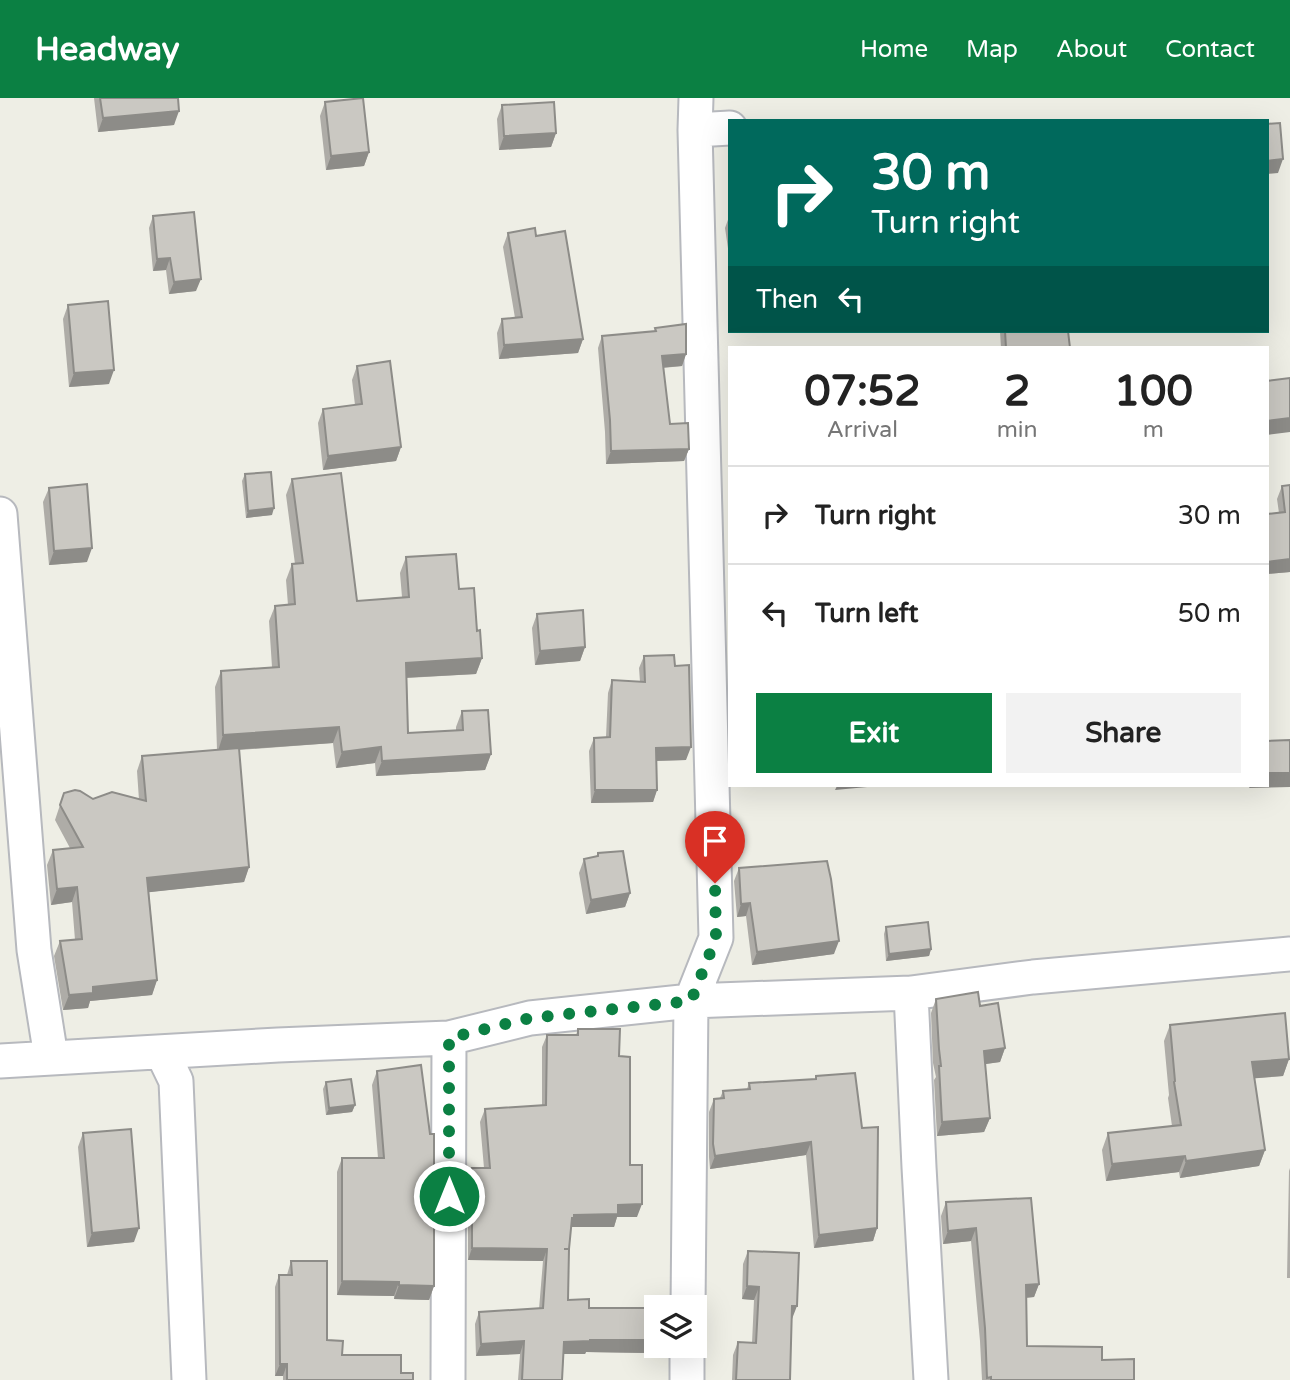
<!DOCTYPE html>
<html lang="en">
<head>
<meta charset="utf-8">
<style>
	:root { --surface:#fff; --page:#f2f2f2; --text:#222; --muted:#767676; --line:#e0e0e0; --accent:#0b8043 }
	body { margin:0; font-family:"Varela Round",sans-serif; background:var(--page); color:var(--text); height:100vh; display:flex; flex-direction:column; font-size:26px; white-space:nowrap }
	* { box-sizing:border-box; margin:0 }
	p { font-size:23px; color:var(--muted) }
	.icon { flex:none; width:38px; height:38px; fill:none; stroke:currentColor; stroke-width:2; stroke-linecap:round; stroke-linejoin:round }
	.map { position:relative; flex:1; overflow:hidden }
	.panel { position:absolute; left:728px; top:248px; width:541px; height:441px; display:flex; flex-direction:column; background:var(--surface); border-radius:0px; box-shadow:0 7px 28px #0002 }
	.panel>* { flex:none }
	.banner { position:absolute; left:728px; top:21px; width:541px; height:214px; border-radius:0px; box-shadow:0 7px 28px #0002; background:#00695c; color:#fff; overflow:hidden }
	.fabs { position:absolute; left:644px; top:1197px; display:grid; gap:14px }
	.fabs a { display:grid; place-items:center; width:63px; height:63px; border-radius:0px; background:var(--surface); box-shadow:0 7px 28px #0002; font-size:35px }
	.pin { position:absolute; display:grid; place-items:center; width:60px; height:60px; color:#fff; margin:-72px -30px; border-radius:50% 50% 50% 0; rotate:-45deg; box-shadow:0 0 7px #0007 }
	.pin .icon { rotate:45deg }
	.me { position:absolute; width:77px; margin:-38px; rotate:0deg; stroke-linejoin:round; filter:drop-shadow(0 0 5px #0008) }
	.turn { display:flex; align-items:center; gap:24px; height:147px; padding:0 28px; font-size:32px }
	.turn .icon { width:91px; height:91px; stroke-width:2.5 }
	.turn b { display:block; font-size:49px; line-height:60px }
	.then { display:flex; align-items:center; height:66px; padding:0 28px; background:#0003; gap:14px; font-size:26px }
	.eta { display:flex; justify-content:space-evenly; align-items:center; height:119px; text-align:center }
	.eta b { font-size:42px; font-weight:700; line-height:49px }
	.cta { display:flex; gap:14px; margin-top:auto; padding:14px 28px }
	.cta a { flex:1; height:80px; border-radius:0px; background:var(--accent); color:#fff; font-size:28px; font-weight:700; line-height:80px; text-align:center }
	.cta a+a { background:var(--page); color:var(--text) }
	ul { padding:0; list-style:none }
	li { display:flex; align-items:center; gap:21px; height:98px; padding:0 28px; border-top:2px solid var(--line) }
	li div { flex:1 }
	li b { display:block; font-size:26px }
	li em { font-style:normal }
	header { display:flex; align-items:center; gap:42px; box-sizing:border-box; height:98px; padding:0 35px; background:var(--accent); color:#fff }
	header strong { font-size:33px }
	nav { display:flex; gap:38px; margin-inline-start:auto; font-size:24px }
	.map>svg:first-child { display:block }
	.lines { fill:none; stroke-linecap:round; stroke-linejoin:round }
	.minor-casing { stroke:#b7b9be; stroke-width:37 }
	.minor { stroke:#fff; stroke-width:33 }
	.wall { fill:#aeaca7 }
	.shaded-wall { fill:#8d8c88 }
	.building { fill:#cac8c2; stroke:#8d8c88; stroke-width:2 }
	.route { stroke:#0b8043; stroke-width:12; stroke-dasharray:0 21.6 }
</style>
</head>
<body>
<header>
<strong>Headway</strong>
<nav><a>Home</a><a>Map</a><a>About</a><a>Contact</a></nav>
</header>
<div class="map">
<svg width="1290" height="1282" viewBox="0 0 1290 1282">
	<rect width="100%" height="100%" fill="#eeeee5"/>
	<g class="lines">
		<g class="minor-casing">
			<path id="minor" d="M695 32 730 30
				M0 416 34 852 51 959
				M911 895 919 1069 931 1282
				M162 954 176 983 189 1282
				M0 963 278 947 449 940 530 920 691 903 911 895 1033 879 1290 856
				M688 1209 691 903 716 840 695 32 696 0
				M448 1282 449 940
				M687 1282V1248"/>
		</g>
		<use href="#minor" class="minor"/>
	</g>
	<path class="wall" d="M94 0H178L174 27 98 34Z
		M325 4 369 54 364 68 326 72 320 18Z
		M502 7 556 35 551 49 499 52 497 21Z
		M730 116V164L725 130Z
		M153 118 196 193 169 196 166 172 153 173 149 130Z
		M508 135 583 241 578 255 499 261 497 235 502 221 515 220 503 149Z
		M68 207 109 286 69 289 63 221Z
		M655 230 686 256 682 268 663 270 670 326 689 351 684 363 606 366 605 334 598 250 602 238 654 234Z
		M1000 233H1068L1070 250H1001Z
		M357 268 401 349 396 363 323 372 318 325 323 311 355 307 352 282Z
		M245 376 272 417 246 420 242 383Z
		M292 381 357 503 402 499 400 475 406 459 459 491 477 533 482 560 476 576 407 580 408 635 456 633V629L462 613 491 656 485 672 376 678 375 665 336 670 333 645 239 652 249 769 244 784 149 794 157 882 152 897 90 903 88 910 63 912 54 858 60 843 75 842 72 804 51 807 47 767 53 752 70 750 55 722 64 695 93 701 139 702 137 673 142 658 217 652 215 589 221 573 272 569 269 523 275 508 288 507 286 482 292 466H295L286 397Z
		M1290 387V474L1267 476 1279 415 1277 401 1282 388Z
		M49 390 87 464 49 467 43 404Z
		M537 516 585 549 580 563 535 567 532 530Z
		M644 558 675 568 686 662 656 663 657 692 653 704 591 705 589 653 594 640 606 639 608 595 612 582 640 584 639 570Z
		M598 755 630 795 625 809 586 816 579 775 584 761 596 759Z
		M739 770 834 856 752 867 746 818 737 819 734 783Z
		M886 829 931 851 929 858 886 863 884 836Z
		M936 901 980 908 1005 950 1000 964 985 966 990 1020 984 1034 937 1038 934 982 936 979 933 965 931 915Z
		M1170 927 1289 961 1283 978 1254 980 1265 1052 1259 1068 1180 1080 1179 1074 1106 1083 1102 1052 1108 1035 1172 1028 1168 1000 1169 997 1164 943Z
		M578 931 619 958 630 1067 637 1119H617L614 1129H571L569 1152 568 1202 589 1210 648 1255 586 1254 585 1256H564L562 1282H518L520 1256 476 1258 475 1226 479 1214 539 1211 543 1163 468 1162V1083L472 1070H484L480 1024 485 1011 542 1007V949L547 937H576Z
		M377 973 434 1188 429 1202 394 1201V1198L337 1197V1074L342 1060H378L372 987Z
		M816 978 862 1030 877 1130 873 1143 814 1150 806 1057 710 1071 709 1059V1014L714 1001 720 1000 723 993 747 991 749 985 815 981Z
		M326 984 355 1007 352 1014 326 1017 323 991Z
		M83 1035 134 1144 87 1149 78 1049Z
		M1290 1070V1180H1287L1289 1073Z
		M946 1104 1039 1186 1034 1199 1026 1200 1027 1248 1102 1262 1134 1282H982L980 1243 971 1143 943 1146 941 1118Z
		M748 1153 792 1221 790 1282H732L733 1257 738 1244 752 1245 754 1202 742 1201 743 1166Z
		M291 1163 327 1242 342 1257 401 1275 413 1282H283V1278H275V1189L279 1177H287Z"/>
	<path class="shaded-wall" d="M179 13 174 27 98 34 103 20Z
		M556 35 551 49 499 52 504 38Z
		M369 54 364 68 326 72 331 58Z
		M1283 61 1278 75 1267 76V63Z
		M170 160 166 172 153 173 157 161Z
		M201 181 196 193 169 196 174 184Z
		M583 241 578 255 499 261 504 247Z
		M686 256 682 268 657 270 662 258Z
		M114 272 109 286 69 289 74 275Z
		M1290 320V334L1267 337V323Z
		M401 349 396 363 323 372 328 358Z
		M689 351 684 363 606 366 611 353Z
		M274 410 272 417 246 420 248 413Z
		M92 450 87 464 49 467 54 453Z
		M1290 461V474L1267 476V464Z
		M585 549 580 563 535 567 540 553Z
		M482 560 476 576 400 580 406 565Z
		M339 629 333 645 218 653 223 637Z
		M381 649 375 665 336 670 342 654Z
		M691 649 686 662 651 663 656 650Z
		M491 656 485 672 376 678 382 663Z
		M1267 675H1290V689L1249 690 1250 688H1267Z
		M837 688H878L835 692Z
		M595 692H657L653 704 591 705Z
		M249 769 244 784 142 795 147 780Z
		M77 789 72 804 51 807 57 791Z
		M630 795 625 809 586 816 591 802Z
		M750 805 746 818 737 819 741 806Z
		M839 843 834 856 752 867 757 854Z
		M931 851 929 858 886 863 889 856Z
		M157 882 152 897 90 903 88 910 63 912 69 897 93 889Z
		M1005 950 1000 964 979 967 984 953Z
		M1289 961 1283 978 1246 981 1252 964Z
		M355 1007 352 1014 326 1017 329 1010Z
		M990 1020 984 1034 937 1038 942 1024Z
		M811 1044 806 1057 710 1071 715 1058Z
		M1265 1052 1259 1068 1180 1080 1186 1063Z
		M1185 1058 1179 1074 1106 1083 1112 1066Z
		M642 1106 637 1119H617L614 1129H571L572 1120 574 1117 618 1107Z
		M139 1130 134 1144 87 1149 92 1135Z
		M877 1130 873 1143 814 1150 819 1137Z
		M976 1130 971 1143 943 1146 948 1133Z
		M472 1150 547 1151 543 1163 468 1162Z
		M342 1183 399 1184 394 1198 337 1197Z
		M1039 1186 1034 1199 1021 1200 1026 1187Z
		M399 1187 434 1188 429 1202 394 1201Z
		M747 1188 759 1189 754 1202 742 1201Z
		M792 1208H797L792 1221Z
		M590 1242H652L648 1255 586 1254 585 1256H560L564 1244Z
		M524 1243 520 1256 476 1258 481 1246Z
		M280 1266H287L283 1278H275Z"/>
	<path class="building" d="M100 0H178L179 13 103 20Z
		M363 0 369 54 331 58 325 4Z
		M554 4 556 35 504 38 502 7Z
		M1280 25 1283 61 1267 63V26Z
		M194 114 201 181 174 184 170 160 157 161 153 118Z
		M535 130 536 138 565 133 583 241 504 247 502 221 522 219 508 135Z
		M108 203 114 272 74 275 68 207Z
		M686 226V256L662 258 670 326 688 325 689 351 611 353 610 322 602 238 656 233 655 230Z
		M1005 233H1068L1070 250H1006Z
		M390 263 401 349 328 358 323 311 362 306 357 268Z
		M1290 280V320L1267 323V283Z
		M271 374 274 410 248 413 245 376Z
		M341 375 357 503 409 499 406 459 456 456 459 491 474 490 477 533 480 532 482 560 406 565 408 635 463 632 462 613 488 612 491 656 382 663 381 649 342 654 339 629 223 637 221 573 279 569 275 508 295 506 292 466 303 465 292 381Z
		M87 386 92 450 54 453 49 390Z
		M1290 387V461L1267 464V416L1285 414 1282 388Z
		M583 512 585 549 540 553 537 516Z
		M674 557 675 568 689 567 691 649 656 650 657 692H595L594 640 610 639 612 582 645 584 644 558Z
		M1290 642V675H1267V643Z
		M239 650 249 769 147 780 157 882 93 889V895L69 897 60 843 82 841 77 789 57 791 53 752 83 749 60 707 64 695 75 692 80 693 93 701 112 694 146 703 142 658Z
		M623 753 630 795 591 802 584 761 598 758V755Z
		M827 763 831 781 839 843 757 854 750 805 741 806 739 770Z
		M928 824 931 851 889 856 886 829Z
		M978 894 980 908 998 905 1005 950 984 953 990 1020 942 1024 939 968H941L939 951 936 901Z
		M1285 915 1289 961 1252 964 1265 1052 1186 1063 1185 1058 1112 1066 1108 1035 1181 1027 1174 984 1175 983 1170 927Z
		M578 931H620L619 958 630 959V1067H642V1106L618 1107V1116L574 1117V1120H572L569 1151H564H569L568 1202 589 1201V1210H652V1242H590V1243L564 1244 562 1282H522L524 1243 481 1246 479 1214 543 1210 547 1151 472 1150V1070H490L485 1011 546 1007 547 937H578Z
		M421 967 430 1036H434V1188L399 1187V1184L342 1183V1060H384L377 973Z
		M855 975 862 1030 878 1029 877 1130 819 1137 811 1044 715 1058 713 1046 714 1001 724 1000 723 993 750 991 749 985 816 981V978Z
		M351 981 355 1007 329 1010 326 984Z
		M131 1031 139 1130 92 1135 83 1035Z
		M1031 1100 1039 1186 1026 1187 1027 1248 1102 1249V1262L1134 1261V1282H991V1279L987 1280 985 1230 976 1130 948 1133 946 1104Z
		M748 1153 799 1155 797 1208H792L790 1282H736L738 1244 756 1245 759 1189 747 1188Z
		M291 1163H327V1242L343 1243 342 1257H401V1275H413V1282H287V1266H280L279 1177H292Z"/>
	<g class="lines">
		<path class="route" d="M449 1098V940L530 920 691 903 716 840 715 785"/>
	</g>
</svg>
<div class="fabs">
<a><svg class="icon" aria-label="layers" viewBox="0 0 24 24"><path d="M12 4l9 5-9 5-9-5zM3 14l9 5 9-5"/></svg></a>
</div>
<div class="pin" style="left:715px;top:785px;background:#d93025"><svg class="icon" aria-label="arrive" viewBox="0 0 24 24"><path d="M6 21V4h12l-3 4 3 4H6"/></svg></div>
<svg class="me" style="left:449px;top:1098px" viewBox="-20 -20 40 40"><circle r="17" fill="#0b8043" stroke="#fff" stroke-width="3"/><path d="M0-11L8 9 0 5-8 9z" fill="#fff"/></svg>
<div class="banner">
<div class="turn"><svg class="icon" aria-label="right" viewBox="0 0 24 24"><path d="M7 20v-9h11M14 6l5 5-5 5"/></svg><div><b>30 m</b>Turn right</div></div>
<div class="then">Then<svg class="icon" aria-label="left" viewBox="0 0 24 24"><path d="M17 20v-9H6M10 6l-5 5 5 5"/></svg></div>
</div>
<section class="panel">
<div class="eta">
<div><b>07:52</b><p>Arrival</p></div>
<div><b>2</b><p>min</p></div>
<div><b>100</b><p>m</p></div>
</div>
<ul>
<li><svg class="icon" aria-label="right" viewBox="0 0 24 24"><path d="M7 20v-9h11M14 6l5 5-5 5"/></svg><div><b>Turn right</b></div><em>30 m</em></li>
<li><svg class="icon" aria-label="left" viewBox="0 0 24 24"><path d="M17 20v-9H6M10 6l-5 5 5 5"/></svg><div><b>Turn left</b></div><em>50 m</em></li>
</ul>
<div class="cta"><a>Exit</a><a>Share</a></div>
</section>
</div>
</body>
</html>
